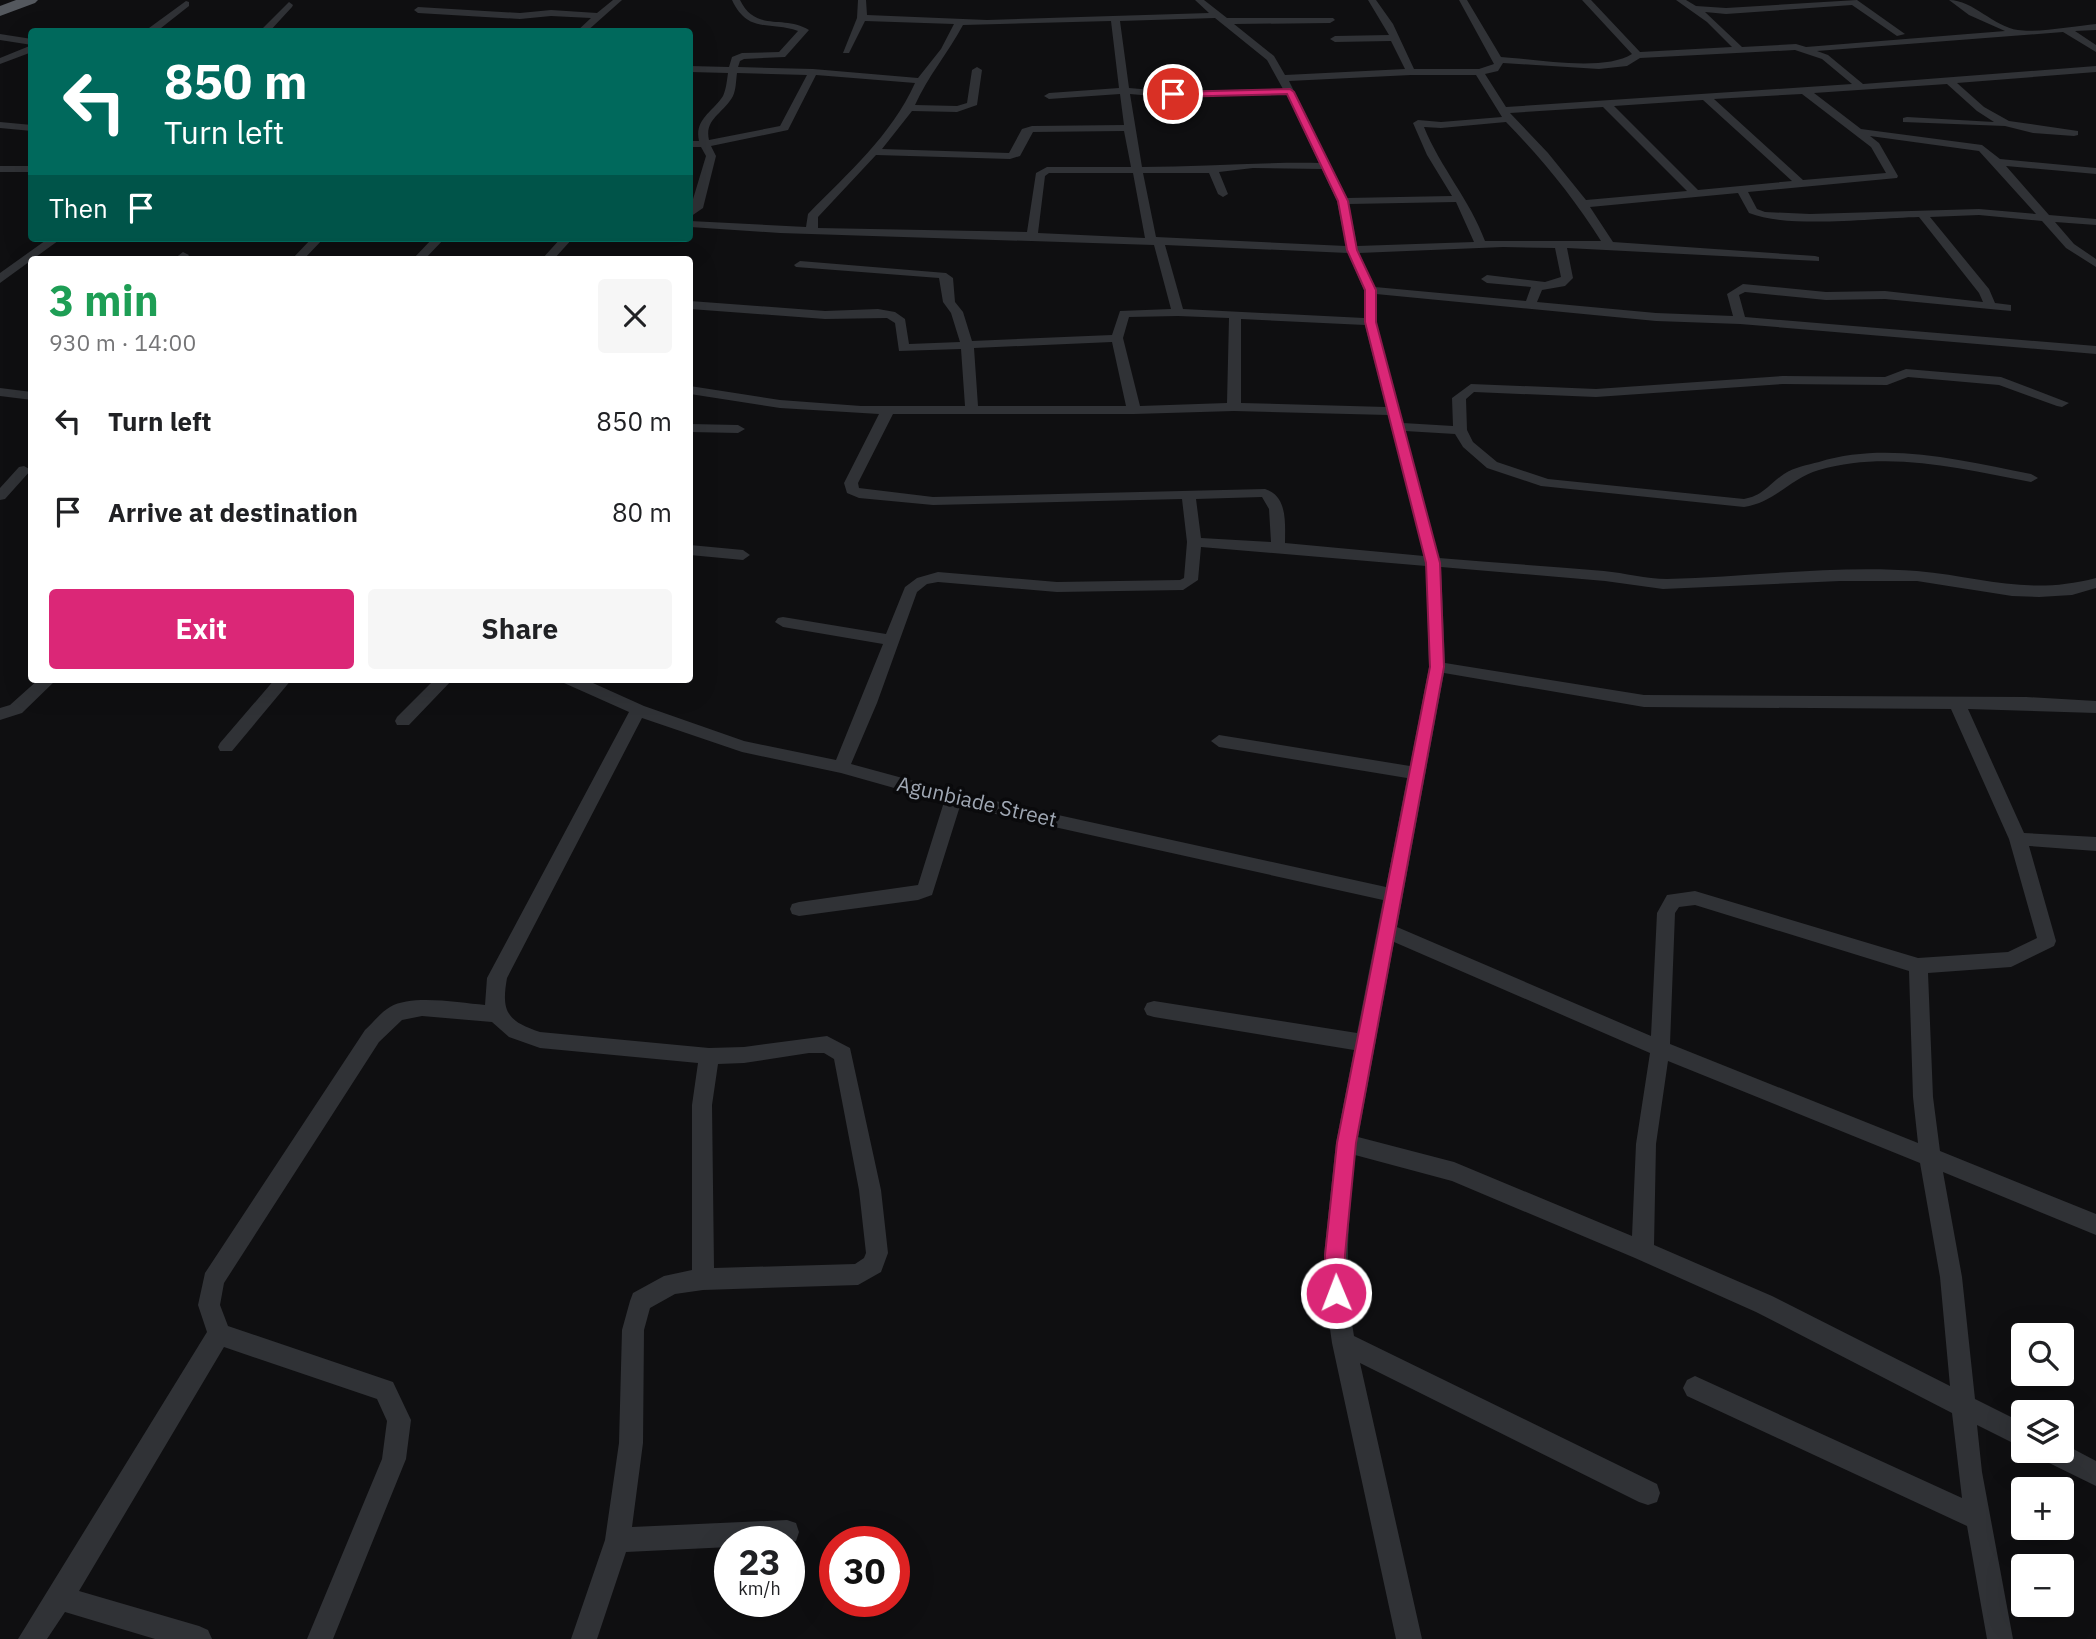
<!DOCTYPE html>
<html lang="en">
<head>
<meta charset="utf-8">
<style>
	:root { --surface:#fff; --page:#f6f6f6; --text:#202124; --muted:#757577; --accent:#db2777 }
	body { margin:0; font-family:"IBM Plex Sans",sans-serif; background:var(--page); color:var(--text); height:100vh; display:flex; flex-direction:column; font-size:26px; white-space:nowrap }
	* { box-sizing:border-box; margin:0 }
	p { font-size:23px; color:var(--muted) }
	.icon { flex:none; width:38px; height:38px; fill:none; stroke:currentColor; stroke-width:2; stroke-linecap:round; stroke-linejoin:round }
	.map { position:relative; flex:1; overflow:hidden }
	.sheet { position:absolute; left:28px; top:256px; width:665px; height:427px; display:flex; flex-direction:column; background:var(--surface); border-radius:7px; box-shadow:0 7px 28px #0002 }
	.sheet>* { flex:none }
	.banner { position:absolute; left:28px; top:28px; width:665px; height:214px; border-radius:7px; box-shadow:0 7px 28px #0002; background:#00695c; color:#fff; overflow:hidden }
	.tools { position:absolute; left:2011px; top:1323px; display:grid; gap:14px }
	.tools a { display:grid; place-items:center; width:63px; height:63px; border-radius:7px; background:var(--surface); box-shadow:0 7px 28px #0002; font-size:35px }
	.speed { position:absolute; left:714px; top:1526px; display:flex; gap:14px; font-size:35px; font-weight:700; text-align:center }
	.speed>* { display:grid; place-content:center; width:91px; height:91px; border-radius:50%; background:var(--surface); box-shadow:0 7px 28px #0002; line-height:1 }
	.speed small { font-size:18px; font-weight:400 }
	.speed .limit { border:10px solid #d22; background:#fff; color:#111 }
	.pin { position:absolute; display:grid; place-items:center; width:60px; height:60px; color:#fff; margin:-30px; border:4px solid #fff; border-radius:50%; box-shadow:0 2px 7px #0007 }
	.me { position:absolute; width:77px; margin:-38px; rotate:359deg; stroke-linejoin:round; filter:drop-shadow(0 0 5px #0008) }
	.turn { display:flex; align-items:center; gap:24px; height:147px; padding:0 21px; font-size:32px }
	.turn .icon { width:91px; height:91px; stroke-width:2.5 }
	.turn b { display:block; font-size:49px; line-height:60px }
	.then { display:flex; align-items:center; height:66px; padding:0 21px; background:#0003; gap:14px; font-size:26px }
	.round { display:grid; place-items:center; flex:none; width:74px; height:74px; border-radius:7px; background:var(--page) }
	.overview { display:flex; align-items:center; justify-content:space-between; height:119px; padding:0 21px }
	h1 { font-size:42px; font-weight:700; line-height:52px; color:#1e9e55 }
	.button { display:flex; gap:14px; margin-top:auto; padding:14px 21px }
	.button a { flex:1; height:80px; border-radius:7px; background:var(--accent); color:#fff; font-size:28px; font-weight:700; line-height:80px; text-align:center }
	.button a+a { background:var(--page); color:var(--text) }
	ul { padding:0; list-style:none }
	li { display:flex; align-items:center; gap:21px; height:91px; padding:0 21px }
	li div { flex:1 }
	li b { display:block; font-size:26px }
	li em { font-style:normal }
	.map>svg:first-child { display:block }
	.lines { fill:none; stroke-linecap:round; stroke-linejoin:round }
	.minor { fill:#303236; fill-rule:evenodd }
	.trunk { fill:#54585e; fill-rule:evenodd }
	.route { fill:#db2777; stroke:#8e194d; stroke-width:2 }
	.labels { text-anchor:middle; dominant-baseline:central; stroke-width:7; stroke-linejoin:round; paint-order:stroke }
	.street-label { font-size:21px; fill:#9fa7b3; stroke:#0a0a0c }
</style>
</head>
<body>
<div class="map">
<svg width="2096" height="1639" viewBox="0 0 2096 1639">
	<rect width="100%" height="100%" fill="#0f0f11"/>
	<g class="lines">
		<path class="minor" d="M613 0H622L586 32H576L591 18 551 16 520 19 418 13 414 10 418 7 520 13 551 10 597 13Z
			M732 0H740C756 33 784 14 809 30L785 57 744 59 740 61 738 67 813 69 918 78 941 49 954 24 865 21 849 53H843L857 18 858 0H866L867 15 987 20 1209 13 1195 0H1204L1227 18H1333L1335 20 1330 23 1234 24 1274 56 1285 75 1405 69 1391 41 1335 42 1330 39 1335 36 1389 35 1368 0H1376L1393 24 1414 69H1479L1494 64 1459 0H1467L1501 57C1535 59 1604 72 1632 54L1582 0H1591L1640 52 1732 47 1707 22 1676 0H1686L1696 6 1726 8 1857 0 1905 34 1897 36 1852 5 1726 14 1705 12 1742 47 1796 44 1806 47 2005 31 1969 15 1949 0C1973 0 1994 27 2018 30 2038 33 2075 26 2096 24V30L2075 31 2096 45V52L2063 32 1817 51 1828 55 1863 84 2096 66V72L1957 83 1984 107 2009 121 2078 131V135L2074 136 2033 133 2005 126 1903 122V118L1907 117 1994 122 1977 111 1947 84 1814 93 1861 129 1982 145 2000 159 2096 168V174L2006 166 2049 215 2096 219V225L2055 222 2074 244 2096 259V267L2066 248 2042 221 1979 215 1930 217 1989 289 1995 303 2011 305V311L1885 299 1826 300 1745 292 1739 295 1745 317 2096 346V354L1740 324 1656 321 1376 294V322L1403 423 1453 426 1452 398 1471 384 1596 389 1783 376 1885 377 1906 369 2001 377 2069 403 2062 407 2057 406 1999 385 1908 377 1887 385 1783 384 1596 397 1474 392 1466 399 1467 430 1473 442 1497 462 1548 479 1744 499C1763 496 1769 484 1784 474 1795 467 1807 465 1819 462 1888 441 1962 461 2031 474L2038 478 2031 482C1962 469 1889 450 1819 470 1789 479 1776 502 1744 507L1541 486 1487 468 1463 447 1455 434 1405 431 1439 558C1494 563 1549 566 1604 571 1625 573 1646 579 1667 579 1750 577 1834 565 1917 571 1983 577 2028 596 2096 578V588L2072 595 2039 597 2012 596 1917 581H1840L1663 589 1605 581 1441 567 1445 663 1644 695 2026 697 2096 701V713L1968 709 2024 833 2096 837V851L2029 846 2056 941 2054 946 2011 967 1928 973 1933 1097 1940 1151 2096 1214V1235L1943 1172 1962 1277 1975 1399 2023 1423V1448L1977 1425 1982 1472 2013 1639H1987L1967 1526 1687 1396 1683 1388 1687 1380 1695 1376 1962 1498 1952 1413 1756 1312 1635 1258 1452 1181 1355 1155C1349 1221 1343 1269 1354 1336L1657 1484 1660 1493 1657 1502 1648 1505 1639 1502 1360 1363 1422 1639H1396L1332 1343 1325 1293 1324 1255 1336 1143 1354 1050 1154 1017 1147 1015 1144 1009 1147 1003 1154 1001 1357 1033 1383 900 960 806 932 895 918 900 799 916 792 914 790 909 792 904 799 902 918 885 944 802 841 773 742 752 642 718 507 978C501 1012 507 1021 540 1032L709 1048 744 1047 827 1036 850 1048 881 1190 888 1253 881 1272 858 1285 703 1290 675 1294 650 1308 644 1330 643 1443 632 1527 787 1520 796 1523 799 1532 796 1541 789 1544 730 1542V1547L626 1552 597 1639H571L605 1540 619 1443 622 1330 630 1301 633 1293 664 1276 692 1270V1105L698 1063 540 1048 509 1037 492 1022 422 1016 402 1020 379 1042 224 1283 220 1305 228 1326 393 1382 411 1420 406 1459 333 1639H307L382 1459 387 1421 377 1399 224 1347 79 1591 199 1626 208 1630 212 1639H155L65 1612 47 1639H18L207 1332 198 1305 205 1273 365 1030C373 1023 381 1012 390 1007 413 994 459 1003 485 1005L487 978 629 712 564 683 562 679H584L644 706 744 741 836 760 883 644 783 627 775 622 778 618 783 617 886 634 905 587 917 578 938 572 1057 582 1180 580 1184 578 1187 542 1182 499 933 505 859 498 847 493 844 483 879 414 780 408 690 394V386L780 400 861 406H965L961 349 899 351 895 323 887 318 825 319 690 309V301L825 311 878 309 895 312 905 319 909 344 960 342 951 313 943 302 939 278 796 267 794 265 800 261 946 273 953 278 955 302 963 312 972 341 1112 335 1120 311 1171 309 1154 245 780 233 690 227V221L806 227 808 214C848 173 891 136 915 83L816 75 788 130 711 146 716 156 703 208 690 217V209L706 156 701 147H690V141H699C694 119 713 112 723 96 726 90 727 80 728 73L690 72V66L729 67 732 57 742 53 779 52 798 31C769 21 748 34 732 0ZM1215 18 1267 60 1283 89 1164 91 1129 88 1120 21ZM1111 21 1119 88 1049 93 1044 96 1049 99 1120 94 1124 125 1032 126 1022 129 1009 153 882 149 912 111 957 112 977 105 982 70 977 67 972 70 967 103 957 106 915 105C928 76 948 53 963 25ZM1795 50 1822 59 1852 84 1506 107 1485 74 1498 71 1503 63 1599 69 1627 66 1640 58ZM737 73 807 75 780 126 709 140C704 119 724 113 733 96 736 90 736 80 737 73ZM1411 75H1476L1502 117 1441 122 1418 120 1413 123 1427 155 1452 196 1347 198 1289 81ZM1130 94 1164 97 1287 95 1319 163C1260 162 1201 167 1142 167ZM1802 94 1871 147 1886 173 1803 180 1714 99ZM1703 100 1792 181 1698 190 1614 106ZM1603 107 1687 191 1586 200 1548 153 1510 113ZM1506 122C1542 159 1574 198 1601 241H1485C1470 200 1440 167 1424 127L1441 128ZM1124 131 1131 167H1047L1036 173 1027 232 818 228V217L876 155 1010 159 1020 156 1033 132ZM1870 136 1979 151 2036 214 1979 209 1810 214 1765 212 1757 209 1748 192 1897 178 1898 176 1879 143ZM1253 168 1322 169 1337 201 1346 246 1156 237 1143 173H1209L1218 194 1223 197 1228 194 1219 172ZM1049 173H1133L1145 238 1038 233 1045 176ZM1738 193 1749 213C1789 229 1874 218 1919 217L1979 293 1983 302 1885 291 1826 292 1743 284 1727 294 1733 316 1656 313 1537 302 1542 290 1565 286 1573 278 1567 248 1819 261V257L1815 256 1613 242 1590 207ZM1456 202 1474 242 1357 246 1349 204ZM1165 245 1348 253 1364 290V318L1183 309ZM1503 247 1555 248 1561 277 1545 282 1487 275 1481 279 1487 283 1531 287 1526 301 1375 287 1359 253ZM1178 316 1229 318 1227 403 1140 406 1123 338 1129 317ZM1241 319 1365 325 1386 407 1241 403ZM1112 342 1126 406H978L974 348ZM1234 411 1388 415 1424 556 1285 543C1285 524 1288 496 1265 489L933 497 859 488 858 483 893 414H1134ZM1262 497 1269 509 1271 542 1201 538 1196 499ZM1201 547 1426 566 1429 667 1410 766 1219 735 1211 741 1219 747 1407 778 1386 887 954 792 851 764 877 703 917 592 927 584 938 582 1057 592 1183 590 1198 580ZM1444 673 1644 707 1951 709 2009 839 2037 938 2008 952 1918 958 1695 891 1667 895 1657 913 1651 1036 1397 927ZM1695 905 1909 971 1913 1097 1918 1143 1670 1044 1675 913 1679 907ZM1394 942 1650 1053 1636 1144 1632 1236 1454 1162 1358 1137ZM809 1053H824L834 1059 859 1190 866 1253 864 1258 855 1264 714 1268 712 1105 718 1064 744 1063ZM1668 1061 1920 1163 1940 1277 1950 1386 1772 1296 1654 1245 1656 1144Z
			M186 1 189 2V6L161 28 198 32H148L149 28Z
			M289 2 293 5 292 7 269 32H259Z
			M0 34 32 39V45L0 40Z
			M32 45V52L0 64V58Z
			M0 122 32 125V131L0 128Z
			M0 166H32V172H0Z
			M49 238H62L0 283V273Z
			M312 238H324L304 259H292Z
			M433 238H445L425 259H413Z
			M561 238H573L554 259H542Z
			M183 252 189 255 186 259H174Z
			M0 388 32 392V400L0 396Z
			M690 424 738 425 745 429 738 433 690 432Z
			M24 466 31 470 5 499 0 500V488L19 467Z
			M690 545 743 550 750 555 743 560 690 555Z
			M39 679H57L22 713 0 720V708L10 705Z
			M275 679H292L232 751H220L218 747 220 743Z
			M435 679H453L409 725H397L395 721 397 717Z
			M2062 1443 2096 1461V1486L2043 1460 2040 1451H2062Z"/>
		<path class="trunk" d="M16 0H38L35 3 0 16V6Z"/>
	</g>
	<path class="route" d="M1290 89 1294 92 1348 201 1357 250 1376 290V322L1440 563 1444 667 1356 1143 1345 1255 1346 1293 1343 1300 1336 1302 1329 1300 1326 1293 1325 1255 1337 1143 1430 667 1426 563 1365 322V290L1347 250 1338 201 1287 94 1173 97 1169 94 1173 92Z"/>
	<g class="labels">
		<g class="street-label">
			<text transform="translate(977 801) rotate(13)">Agunbiade Street</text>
		</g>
	</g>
</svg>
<div class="tools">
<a><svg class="icon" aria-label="search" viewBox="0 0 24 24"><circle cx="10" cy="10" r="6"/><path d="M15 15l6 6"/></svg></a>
<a><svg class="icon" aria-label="layers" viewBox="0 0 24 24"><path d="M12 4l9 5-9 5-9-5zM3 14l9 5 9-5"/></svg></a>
<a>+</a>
<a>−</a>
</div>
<div class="speed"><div>23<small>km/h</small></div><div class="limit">30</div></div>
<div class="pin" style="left:1173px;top:94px;background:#d93025"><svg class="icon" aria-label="arrive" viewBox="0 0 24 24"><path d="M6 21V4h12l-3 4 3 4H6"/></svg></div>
<svg class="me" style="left:1336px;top:1293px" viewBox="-20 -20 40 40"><circle r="17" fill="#db2777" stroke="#fff" stroke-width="3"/><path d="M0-11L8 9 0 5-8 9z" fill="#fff"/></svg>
<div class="banner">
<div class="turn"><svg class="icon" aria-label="left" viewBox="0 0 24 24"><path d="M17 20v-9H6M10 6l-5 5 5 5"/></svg><div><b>850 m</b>Turn left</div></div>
<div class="then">Then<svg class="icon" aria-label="arrive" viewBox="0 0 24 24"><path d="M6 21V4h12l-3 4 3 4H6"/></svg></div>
</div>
<section class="sheet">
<div class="overview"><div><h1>3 min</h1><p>930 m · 14:00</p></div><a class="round"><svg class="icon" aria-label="close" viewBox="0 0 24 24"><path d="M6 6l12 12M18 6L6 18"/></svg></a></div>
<ul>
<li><svg class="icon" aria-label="left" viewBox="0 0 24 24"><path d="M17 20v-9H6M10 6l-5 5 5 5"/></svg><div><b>Turn left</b></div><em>850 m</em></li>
<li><svg class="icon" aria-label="arrive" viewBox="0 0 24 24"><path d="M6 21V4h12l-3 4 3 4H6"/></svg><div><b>Arrive at destination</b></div><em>80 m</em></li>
</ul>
<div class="button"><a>Exit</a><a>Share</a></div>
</section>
</div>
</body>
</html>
